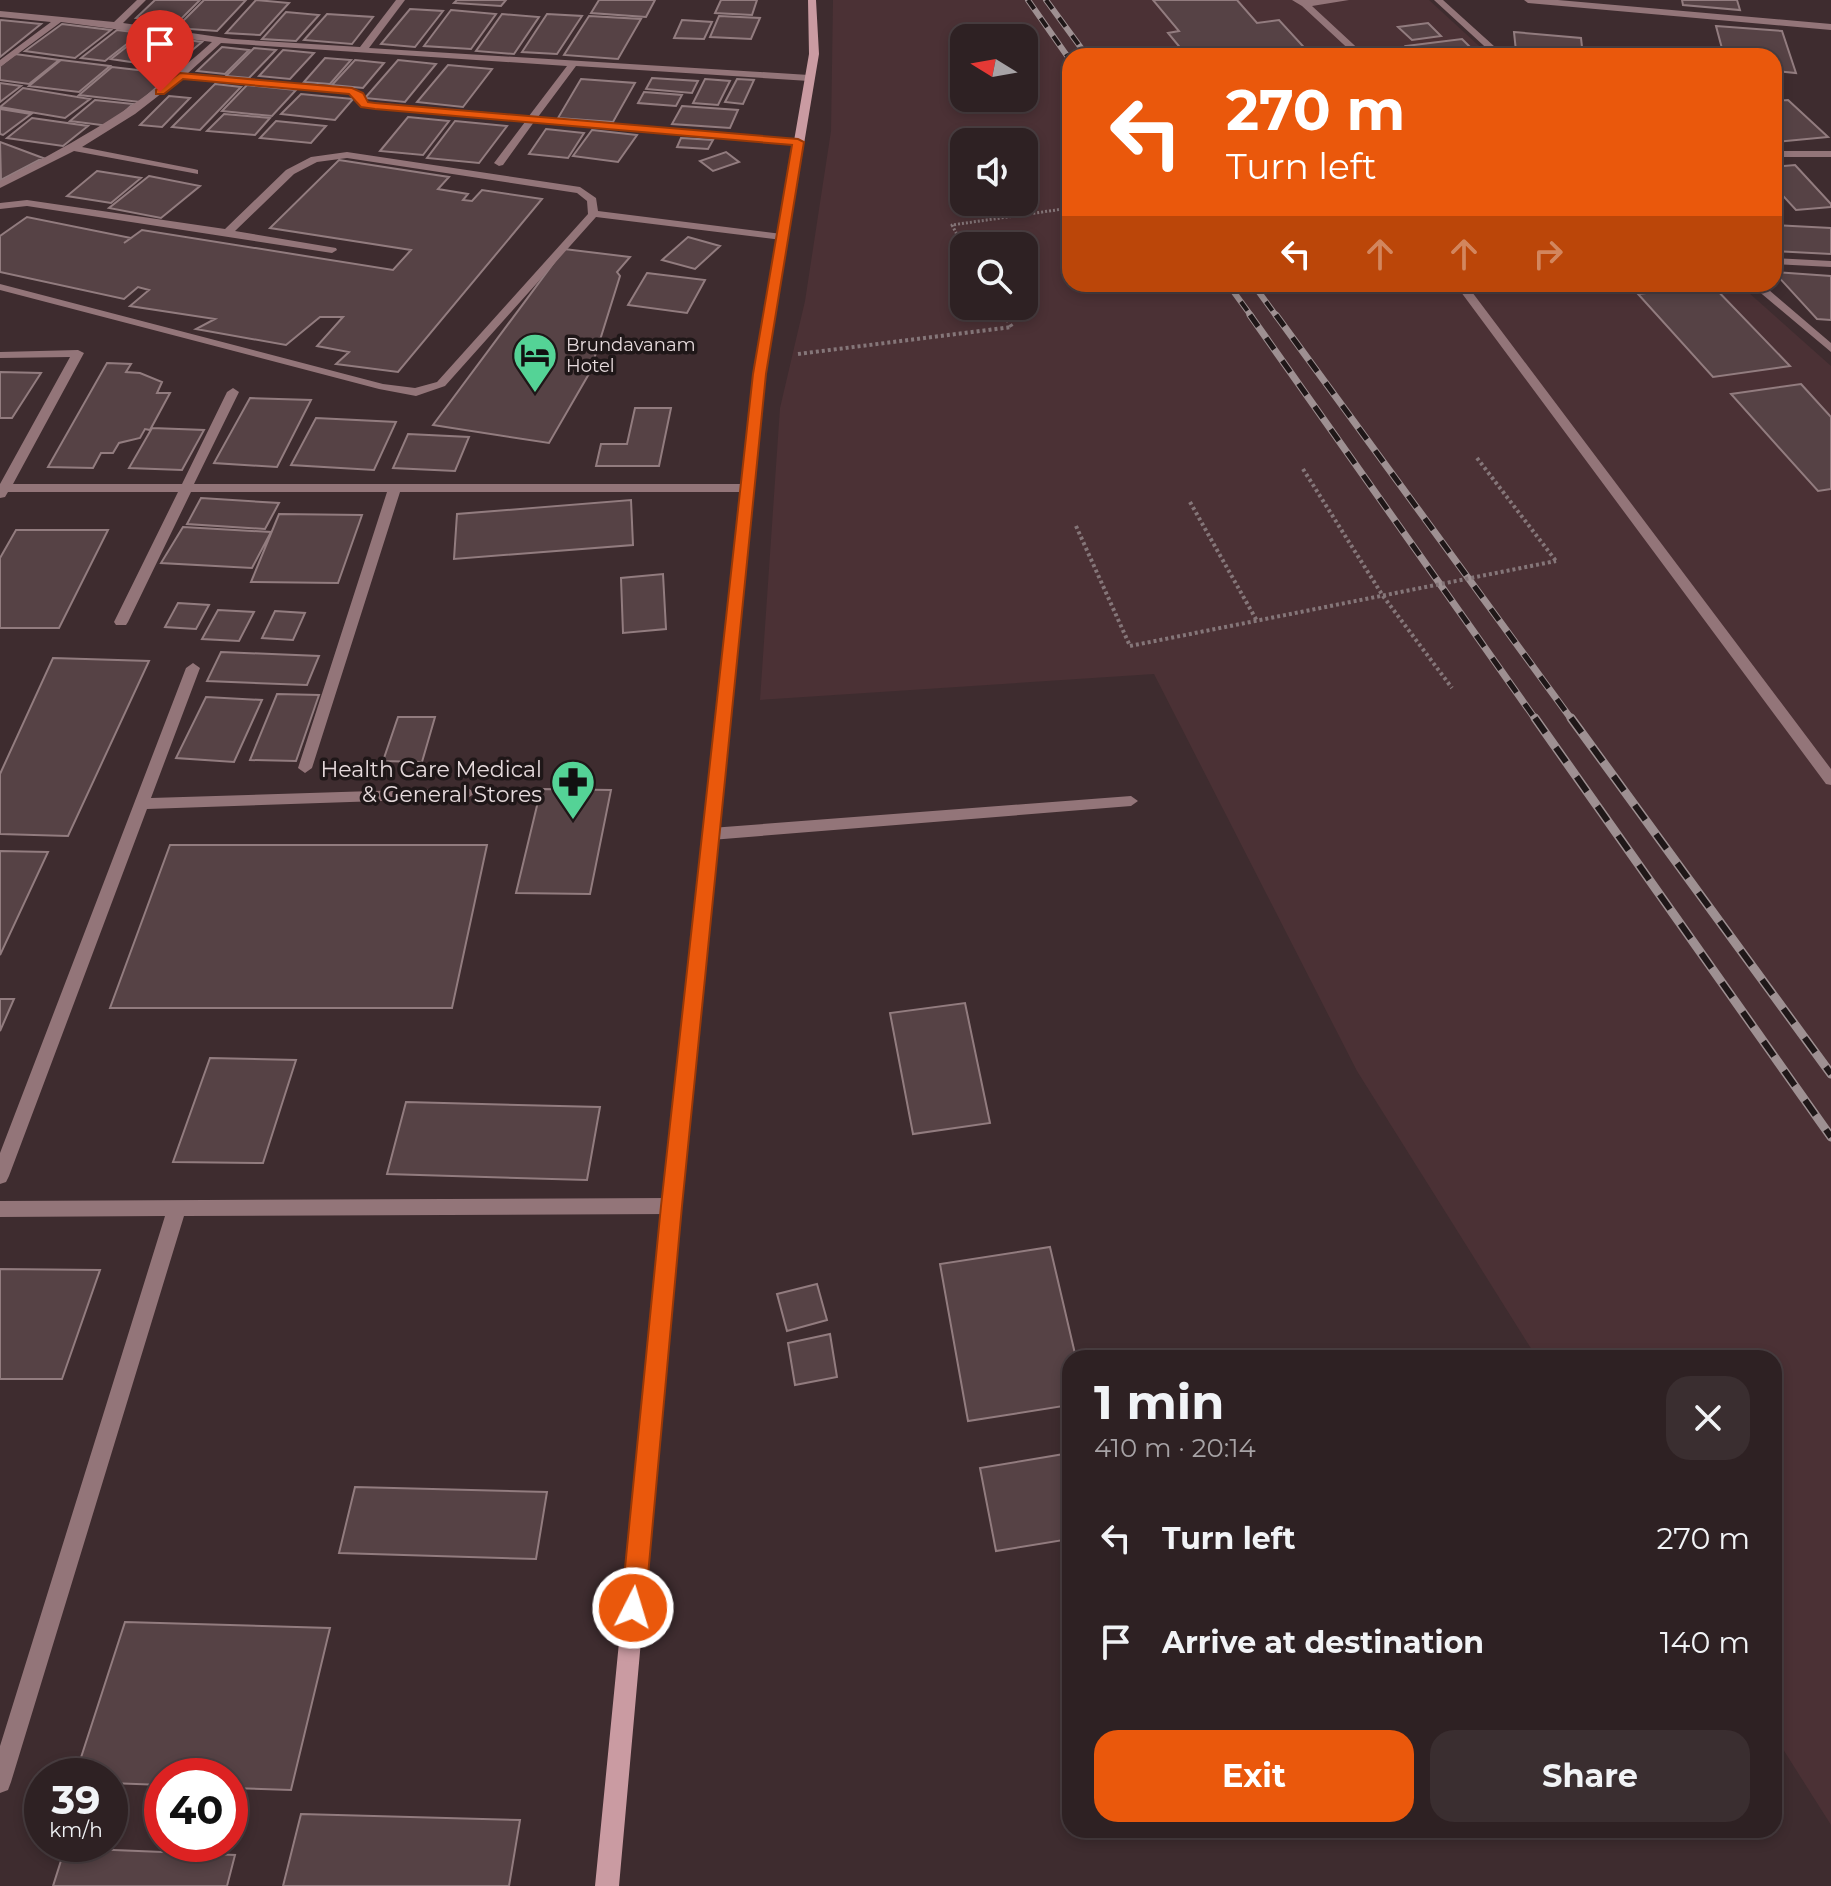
<!DOCTYPE html>
<html lang="en">
<head>
<meta charset="utf-8">
<style>
	:root { --surface:#2e2123; --page:#3a2e30; --text:#f1f3f6; --muted:#a7a3a6; --line:#493e41; --accent:#ea580c }
	body { margin:0; font-family:Montserrat,sans-serif; background:var(--page); color:var(--text); height:100vh; display:flex; flex-direction:column; font-size:30px; white-space:nowrap }
	* { box-sizing:border-box; margin:0 }
	p { font-size:26px; color:var(--muted) }
	.icon { flex:none; width:44px; height:44px; fill:none; stroke:currentColor; stroke-width:2; stroke-linecap:round; stroke-linejoin:round }
	.map { position:relative; flex:1; overflow:hidden }
	.sheet { position:absolute; left:1062px; top:1350px; width:720px; height:488px; display:flex; flex-direction:column; background:var(--surface); border-radius:24px; box-shadow:0 4px 12px #0003,0 0 0 2px var(--line) }
	.sheet>* { flex:none }
	.guide { position:absolute; left:1062px; top:48px; width:720px; height:244px; border-radius:24px; box-shadow:0 4px 12px #0003,0 0 0 2px var(--line); background:#ea580c; color:#fff; overflow:hidden }
	.needle { width:52px; rotate:281deg }
	.controls { position:absolute; left:950px; top:24px; display:grid; gap:16px }
	.controls a { display:grid; place-items:center; width:88px; height:88px; border-radius:16px; background:var(--surface); box-shadow:0 4px 12px #0003,0 0 0 2px var(--line); font-size:40px }
	.speed { position:absolute; left:24px; top:1758px; display:flex; gap:16px; font-size:40px; font-weight:700; text-align:center }
	.speed>* { display:grid; place-content:center; width:104px; height:104px; border-radius:50%; background:var(--surface); box-shadow:0 4px 12px #0003,0 0 0 2px var(--line); line-height:1 }
	.speed small { font-size:20px; font-weight:400 }
	.speed .limit { border:12px solid #d22; background:#fff; color:#111 }
	.pin { position:absolute; display:grid; place-items:center; width:68px; height:68px; color:#fff; margin:-82px -34px; border-radius:50% 50% 50% 0; rotate:-45deg; box-shadow:0 0 8px #0007 }
	.pin .icon { rotate:45deg }
	.me { position:absolute; width:88px; margin:-44px; rotate:5deg; stroke-linejoin:round; filter:drop-shadow(0 0 6px #0008) }
	.turn { display:flex; align-items:center; gap:28px; height:168px; padding:0 32px; font-size:36px }
	.turn .icon { width:104px; height:104px; stroke-width:2.5 }
	.turn b { display:block; font-size:56px; line-height:68px }
	.lanes { display:flex; align-items:center; height:76px; padding:0 32px; background:#0003; justify-content:center; gap:40px; direction:ltr }
	.lanes .off { opacity:.35 }
	.round { display:grid; place-items:center; flex:none; width:84px; height:84px; border-radius:24px; background:var(--page) }
	.head { display:flex; align-items:center; justify-content:space-between; height:136px; padding:0 32px }
	h1 { font-size:48px; font-weight:700; line-height:60px }
	.button { display:flex; gap:16px; margin-top:auto; padding:16px 32px }
	.button a { flex:1; height:92px; border-radius:24px; background:var(--accent); color:#fff; font-size:32px; font-weight:700; line-height:92px; text-align:center }
	.button a+a { background:var(--page); color:var(--text) }
	ul { padding:0; list-style:none }
	li { display:flex; align-items:center; gap:24px; height:104px; padding:0 32px }
	li div { flex:1 }
	li b { display:block; font-size:30px }
	li em { font-style:normal }
	.map>svg:first-child { display:block }
	.built { fill:#4b3135; fill-rule:evenodd }
	.building { fill:#564245; stroke:#927c7f; stroke-width:2 }
	.lines { fill:none; stroke-linecap:round; stroke-linejoin:round }
	.path-far1 { stroke:#857679; stroke-width:3; stroke-dasharray:2 2; stroke-linecap:butt }
	.path { stroke:#857679; stroke-width:4; stroke-dasharray:3 3; stroke-linecap:butt }
	.lane { fill:#937579; fill-rule:evenodd }
	.street { fill:#937579; fill-rule:evenodd }
	.secondary { fill:#ca9ba2; fill-rule:evenodd }
	.rail-far2-casing { stroke:#9e9092; stroke-width:6 }
	.rail-far1-casing { stroke:#9e9092; stroke-width:7 }
	.rail-casing { stroke:#9e9092; stroke-width:9 }
	.rail-far2 { stroke:#1f1718; stroke-width:4; stroke-dasharray:11; stroke-linecap:butt }
	.rail-far1 { stroke:#1f1718; stroke-width:5; stroke-dasharray:14; stroke-linecap:butt }
	.rail { stroke:#1f1718; stroke-width:6; stroke-dasharray:18; stroke-linecap:butt }
	.path-bridge { stroke:#857679; stroke-width:4; stroke-dasharray:3 3; stroke-linecap:butt }
	.route { fill:#ea580c; stroke:#983908; stroke-width:2 }
	.labels { text-anchor:middle; dominant-baseline:central; stroke-width:7; stroke-linejoin:round; paint-order:stroke }
	.far-poi-label { font-size:18px; fill:#e6dadc; stroke:#1f1718; text-anchor:start }
	.poi-label { font-size:22px; fill:#e6dadc; stroke:#1f1718; text-anchor:end }
</style>
</head>
<body>
<div class="map">
<svg width="1831" height="1886" viewBox="0 0 1831 1886">
	<rect width="100%" height="100%" fill="#3e2c2f"/>
	<path class="built" d="M833 0H1429L1490 56H1070V284H1739L1831 366V1825L1774 1735V1358H1537L1357 1071 1154 674 760 700 780 408 805 301 831 131ZM964 38H1024V98H964ZM964 142H1024V202H964ZM964 246H1024V306H964Z"/>
	<path class="building" d="M155 0H200L178 22 136 18Z
		M204 0H246L217 31 176 28Z
		M256 0 289 3 260 35 226 33Z
		M457 0H506L501 6 454 3Z
		M599 0H655L646 17 591 13Z
		M721 0H757L752 15 715 13Z
		M1153 0H1237L1257 23 1279 20 1312 56H1187L1168 33 1179 31Z
		M1682 0H1737L1740 10 1683 5Z
		M410 9 443 11 415 47 381 44Z
		M451 10 496 14 471 49 424 46Z
		M286 12 319 15 296 41 262 39Z
		M327 14 373 17 352 44 304 40Z
		M502 14 539 17 514 54 476 51Z
		M547 14 582 16 557 54 522 52Z
		M589 16 641 19 618 59 564 55Z
		M719 16 760 18 751 39 710 37Z
		M682 20 712 22 704 39 674 38Z
		M0 21 1 20 41 24 0 57Z
		M1428 23 1441 36 1412 40 1398 27Z
		M62 24 111 30 75 58 25 51Z
		M1716 26 1782 31 1796 73 1774 71V56H1724Z
		M117 30 141 33 105 61 81 58Z
		M1514 32 1581 38 1583 56 1516 51Z
		M143 34 202 42 171 68 111 59Z
		M1462 39 1479 56H1416L1406 46Z
		M222 47 249 50 225 74 197 71Z
		M254 48 276 50 249 78 226 76Z
		M283 50 314 53 290 79 259 76Z
		M15 54 59 60 29 84 0 80V66Z
		M325 58 351 60 330 84 304 82Z
		M61 60 110 66 79 92 29 86Z
		M355 60 384 63 363 88 332 85Z
		M398 60 436 64 405 102 365 98Z
		M448 65 492 69 463 107 417 102Z
		M112 67 172 74 140 102 79 95Z
		M652 78 698 81 692 93 646 89Z
		M581 79 635 83 613 122 558 118Z
		M705 79 730 81 718 105 693 103Z
		M737 79 754 80 743 104 725 102Z
		M0 83 21 86 0 102Z
		M215 84 241 87 200 130 172 127Z
		M247 85 296 90 272 116 222 111Z
		M23 88 90 99 65 118 0 107Z
		M644 92 682 95 676 106 638 103Z
		M301 94 353 99 335 120 281 114Z
		M169 96 190 98 162 127 140 125Z
		M95 100 133 104 109 126 70 121Z
		M1788 100 1828 137 1774 142V101Z
		M682 106 738 110 730 128 672 124Z
		M0 109 31 114 3 135 0 134Z
		M224 114 270 118 255 135 207 131Z
		M408 117 449 121 423 155 380 151Z
		M32 118 88 126 63 146 7 138Z
		M276 121 326 126 311 143 260 138Z
		M455 121 507 126 479 163 427 158Z
		M546 129 584 133 568 158 529 154Z
		M592 130 637 135 618 162 573 156Z
		M681 138 713 140 708 149 677 147Z
		M0 142 43 158 1 180Z
		M726 152 739 162 713 171 700 161Z
		M339 160 449 177 438 189 468 194 463 200 472 201 482 190 542 199 398 372 336 364 349 352 317 346 343 317H320L286 345 196 329 215 319 130 306 149 290 138 287 124 299 0 272V236L27 217 131 238 124 243 142 230 393 270 411 250 270 228Z
		M1795 165 1831 204V207L1796 210 1774 186V167Z
		M97 171 141 178 111 203 67 196Z
		M149 176 200 186 161 218 109 208Z
		M1774 225 1831 228V254L1774 251Z
		M688 237 720 246 695 269 662 260Z
		M564 249 630 257 617 272 620 276 590 372 549 443 433 425Z
		M1774 272 1831 276V320L1817 319Z
		M647 273 705 280 687 313 628 305Z
		M1712 285 1790 366 1713 377 1638 294Z
		M107 363 131 364 126 372 140 373 162 382 157 393H170L150 430 145 429 140 438 119 443 113 453H101L93 468 48 467Z
		M0 372 41 373 12 418H0Z
		M1801 384 1831 417V489L1818 491 1731 394Z
		M250 398 311 400 277 467 214 463Z
		M635 408H671L659 466H596L601 444H627Z
		M316 418 396 422 374 470 291 465Z
		M152 428 204 430 182 470 129 468Z
		M408 434 469 437 455 471 393 468Z
		M201 498 279 503 265 529 187 524Z
		M631 500 633 545 454 559 457 514Z
		M279 514 362 515 338 583 251 582Z
		M183 527 271 532 252 568 161 563Z
		M16 530H108L59 628H0V558Z
		M663 574 666 629 623 633 621 578Z
		M178 603 209 605 196 629 165 627Z
		M218 610 254 612 239 641 202 639Z
		M275 611 305 613 293 640 262 638Z
		M221 652 319 656 307 685 207 681Z
		M53 658 149 661 68 836 0 834V774Z
		M277 694 319 695 296 761 250 760Z
		M206 697 262 700 234 762 176 758Z
		M398 717H435L422 762 383 761Z
		M541 789 611 790 590 894 516 893Z
		M170 845H487L452 1008H110Z
		M0 851 48 852 0 955Z
		M0 999H14L0 1031Z
		M965 1003 990 1123 913 1134 890 1013Z
		M210 1058 296 1060 263 1163 173 1162Z
		M406 1102 600 1107 587 1180 387 1174Z
		M1050 1247 1076 1358H1070V1405L968 1421 940 1264Z
		M0 1269 100 1270 62 1379H0Z
		M817 1284 827 1320 787 1331 777 1294Z
		M830 1334 837 1377 795 1385 788 1343Z
		M1070 1453V1539L996 1551 980 1468Z
		M355 1487 547 1492 536 1559 339 1553Z
		M125 1622 330 1628 291 1790 230 1788V1776H162V1785L110 1783V1776H75Z
		M301 1814 520 1820 509 1886H283Z
		M65 1848 235 1855 227 1886H53Z"/>
	<g class="lines">
		<path class="path-far1" d="M1023 202 1030 214
			M964 248 952 225 1070 208
			M998 306 1006 317"/>
		<path class="path" d="M798 354 1012 327 1004 315
			M1477 458 1556 561
			M1303 469 1383 596 1452 688
			M1190 502 1257 621
			M1076 526 1130 646"/>
		<path class="lane" d="M1131 796 1138 801 1131 806 711 840 703 834 711 828Z"/>
		<path class="street" d="M137 0H146L123 23 232 39 360 47 396 0H405L369 48 809 75 814 78 809 81 576 66 538 117 798 139 803 142 798 145 534 122 503 165 499 166 494 163 525 122 365 108 350 94 180 79 135 114 82 147 194 169 198 170V174L74 151 0 188V181C80 140 145 103 212 42L61 22 0 67V60L51 22 0 17V11L114 22ZM221 43 567 66 529 116 368 102 362 93 352 88 187 74Z
			M1292 0H1349L1312 6 1366 56H1356L1302 6Z
			M1434 0H1443L1505 56H1495Z
			M1524 0H1558L1831 24V30L1528 3Z
			M1774 151H1831V157H1774Z
			M347 152 580 187 596 198 598 211 782 234 787 237 782 240 596 217 445 386 416 396 379 389 0 290V284L383 384 415 388 437 382 588 214 587 201 577 193 347 158 317 162 294 174 235 231 336 248 337 250 332 253 27 206 0 209V203L27 200 225 229 286 170 311 157Z
			M1774 258 1831 261V267L1774 264Z
			M1455 284H1466L1831 769V785L1826 784Z
			M1750 284H1762L1831 343V352Z
			M78 350 84 353 13 484H182L227 392 233 388 239 392 194 484H747L753 488 747 492H400L312 768 305 773 298 768 387 492H191L128 622 126 625H116L114 622 178 492H8L5 497 0 498V484L70 357 0 358V352Z
			M193 663 200 668 151 798 468 788 475 793 468 798 147 809 9 1176 6 1182 0 1184V1153L186 668Z
			M671 1198 677 1200 680 1206 677 1212 671 1214 184 1216 11 1782 8 1790 0 1793V1746L165 1216 0 1217V1201Z"/>
		<path class="secondary" d="M808 0H816L819 54 763 390 680 1206 619 1886H595L662 1206 751 390 809 54Z"/>
		<g class="rail-far2-casing">
			<path id="rail-far2" d="M1028 0 1070 60
				M1046 0 1087 56
				M1228 284 1252 317
				M1253 284 1277 317"/>
		</g>
		<g class="rail-far1-casing">
			<path id="rail-far1" d="M1250 315 1536 720
				M1276 315 1572 720"/>
		</g>
		<g class="rail-casing">
			<path id="rail" d="M1535 718 1831 1137
				M1571 718 1831 1074"/>
		</g>
		<use href="#rail-far2" class="rail-far2"/>
		<use href="#rail-far1" class="rail-far1"/>
		<use href="#rail" class="rail"/>
		<path class="path-bridge" d="M1130 646 1556 561"/>
	</g>
	<path class="route" d="M180 73 352 88 363 93 368 102 375 103 798 139 804 142 766 374 682 1206 645 1608 642 1616 633 1620 625 1616 621 1608 661 1206 753 374 792 145 375 109 361 107 349 94 183 79 164 94H156V90Z"/>
	<defs>
		<g id="hotel-pin" transform="scale(2.3)"><path d="M0 17L-7.5 6A9.5 9.5 0 1 1 7.5 6Z" fill="#54d396" stroke="#1f1718"/><path d="M-6-4.5h1.5V1H6V5H4.5V3h-9V5H-6ZM-4 0a1.8 1.8 0 1 1 3.6 0ZM.5 0V-2.5h3Q6-2.5 6 0Z" fill="#111"/></g>
		<g id="pharmacy-pin" transform="scale(2.3)"><path d="M0 17L-7.5 6A9.5 9.5 0 1 1 7.5 6Z" fill="#54d396" stroke="#1f1718"/><path d="M-2-6h4v4h4v4h-4v4h-4v-4h-4v-4h4Z" fill="#111"/></g>
	</defs>
	<g fill-rule="evenodd">
		<use href="#hotel-pin" x="535" y="355"/>
		<use href="#pharmacy-pin" x="573" y="782"/>
	</g>
	<g class="labels">
		<g class="far-poi-label">
			<text x="566" y="345">Brundavanam<tspan x="566" dy="21">Hotel</tspan></text>
		</g>
		<g class="poi-label">
			<text x="542" y="769">Health Care Medical<tspan x="542" dy="25">&amp; General Stores</tspan></text>
		</g>
	</g>
</svg>
<div class="controls">
<a><svg class="needle" viewBox="-14 -14 28 28"><path d="M0-13l5 13h-10z" fill="#e53935"/><path d="M0 13l5-13h-10z" fill="#a7a3a6"/></svg></a>
<a><svg class="icon" aria-label="sound" viewBox="0 0 24 24"><path d="M4 9h4l5-4v14l-5-4H4zM17 9q2 3 0 6"/></svg></a>
<a><svg class="icon" aria-label="search" viewBox="0 0 24 24"><circle cx="10" cy="10" r="6"/><path d="M15 15l6 6"/></svg></a>
</div>
<div class="speed"><div>39<small>km/h</small></div><div class="limit">40</div></div>
<div class="pin" style="left:160px;top:92px;background:#d93025"><svg class="icon" aria-label="arrive" viewBox="0 0 24 24"><path d="M6 21V4h12l-3 4 3 4H6"/></svg></div>
<svg class="me" style="left:633px;top:1608px" viewBox="-20 -20 40 40"><circle r="17" fill="#ea580c" stroke="#fff" stroke-width="3"/><path d="M0-11L8 9 0 5-8 9z" fill="#fff"/></svg>
<div class="guide">
<div class="turn"><svg class="icon" aria-label="left" viewBox="0 0 24 24"><path d="M17 20v-9H6M10 6l-5 5 5 5"/></svg><div><b>270 m</b>Turn left</div></div>
<div class="lanes"><svg class="icon" aria-label="left" viewBox="0 0 24 24"><path d="M17 20v-9H6M10 6l-5 5 5 5"/></svg><svg class="icon off" aria-label="ahead" viewBox="0 0 24 24"><path d="M12 20V5M6 11l6-6 6 6"/></svg><svg class="icon off" aria-label="ahead" viewBox="0 0 24 24"><path d="M12 20V5M6 11l6-6 6 6"/></svg><svg class="icon off" aria-label="right" viewBox="0 0 24 24"><path d="M7 20v-9h11M14 6l5 5-5 5"/></svg></div>
</div>
<section class="sheet">
<div class="head"><div><h1>1 min</h1><p>410 m · 20:14</p></div><a class="round"><svg class="icon" aria-label="close" viewBox="0 0 24 24"><path d="M6 6l12 12M18 6L6 18"/></svg></a></div>
<ul>
<li><svg class="icon" aria-label="left" viewBox="0 0 24 24"><path d="M17 20v-9H6M10 6l-5 5 5 5"/></svg><div><b>Turn left</b></div><em>270 m</em></li>
<li><svg class="icon" aria-label="arrive" viewBox="0 0 24 24"><path d="M6 21V4h12l-3 4 3 4H6"/></svg><div><b>Arrive at destination</b></div><em>140 m</em></li>
</ul>
<div class="button"><a>Exit</a><a>Share</a></div>
</section>
</div>
</body>
</html>
